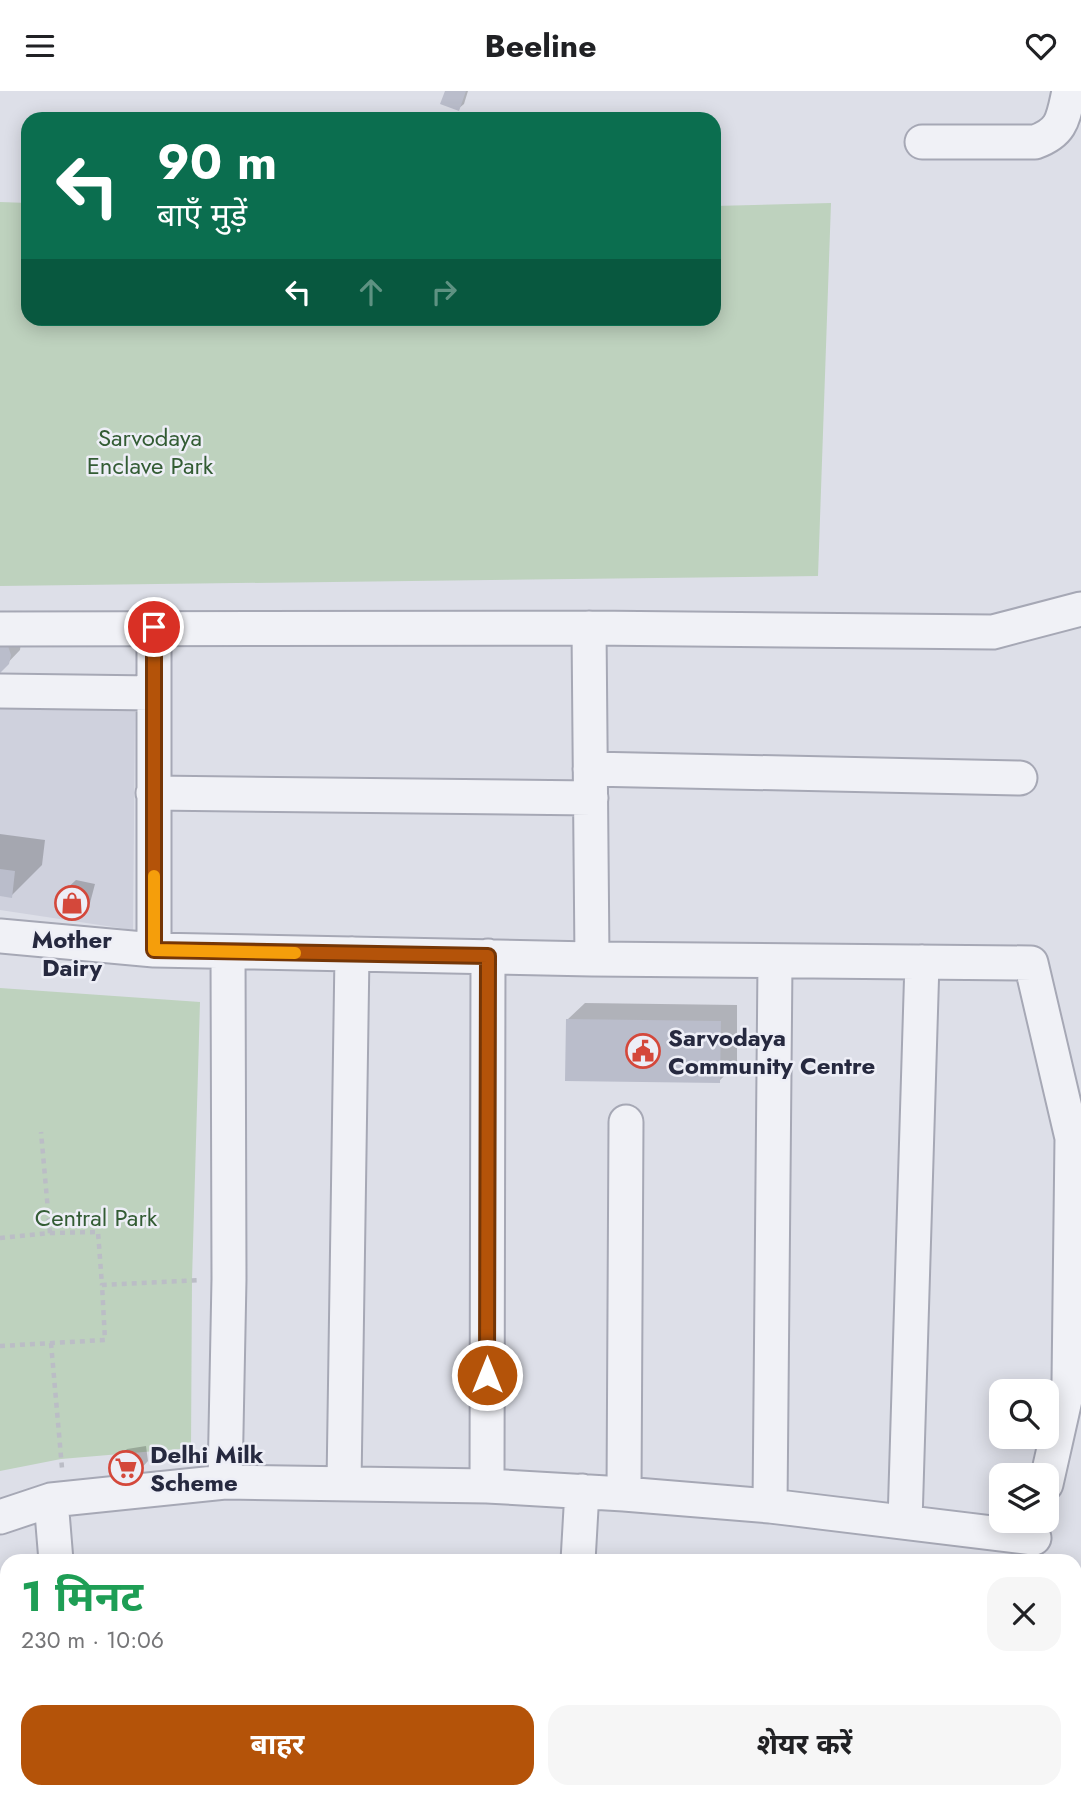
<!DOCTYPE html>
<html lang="hi">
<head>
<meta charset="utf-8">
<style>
	:root { --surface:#fff; --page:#f6f6f6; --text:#202124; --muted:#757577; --accent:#b45309 }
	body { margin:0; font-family:Jost,"Noto Sans Devanagari",sans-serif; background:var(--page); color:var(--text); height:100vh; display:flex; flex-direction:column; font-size:26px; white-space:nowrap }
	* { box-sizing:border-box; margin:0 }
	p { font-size:23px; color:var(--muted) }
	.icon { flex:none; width:38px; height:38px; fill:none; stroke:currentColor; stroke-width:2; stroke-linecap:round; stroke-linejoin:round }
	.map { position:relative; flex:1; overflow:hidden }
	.sheet { position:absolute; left:0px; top:1463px; width:1082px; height:245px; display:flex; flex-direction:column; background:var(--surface); border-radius:21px 21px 0 0; box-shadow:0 4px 18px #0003 }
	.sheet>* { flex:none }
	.banner { position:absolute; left:21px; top:21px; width:700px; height:214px; border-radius:21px; box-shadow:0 4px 18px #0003; background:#0b6e4f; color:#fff; overflow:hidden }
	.tools { position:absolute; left:989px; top:1288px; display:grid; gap:14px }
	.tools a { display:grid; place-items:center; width:70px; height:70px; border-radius:14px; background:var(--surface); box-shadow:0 4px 18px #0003; font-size:35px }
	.pin { position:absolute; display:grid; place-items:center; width:60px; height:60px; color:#fff; margin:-30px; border:4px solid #fff; border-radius:50%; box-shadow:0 2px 7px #0007 }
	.me { position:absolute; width:77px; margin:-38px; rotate:0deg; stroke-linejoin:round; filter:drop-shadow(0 0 5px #0008) }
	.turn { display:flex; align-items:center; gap:24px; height:147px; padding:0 21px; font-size:32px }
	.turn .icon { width:91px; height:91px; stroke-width:2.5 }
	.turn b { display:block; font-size:49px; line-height:60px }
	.lanes { display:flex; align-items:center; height:66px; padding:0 21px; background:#0003; justify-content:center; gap:35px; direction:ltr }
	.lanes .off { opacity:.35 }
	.round { display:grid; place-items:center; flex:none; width:74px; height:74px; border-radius:21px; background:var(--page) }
	.summary { display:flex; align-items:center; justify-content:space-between; height:119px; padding:0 21px }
	h1 { font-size:42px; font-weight:700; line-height:52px; color:#1e9e55 }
	.button { display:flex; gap:14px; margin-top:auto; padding:14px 21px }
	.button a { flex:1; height:80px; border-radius:21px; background:var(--accent); color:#fff; font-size:28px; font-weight:700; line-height:80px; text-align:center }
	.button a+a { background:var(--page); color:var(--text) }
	header { display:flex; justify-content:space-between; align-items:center; height:91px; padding:0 21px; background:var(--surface); font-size:32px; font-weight:700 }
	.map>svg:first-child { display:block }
	.built { fill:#cfd1dd }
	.green { fill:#bed2be }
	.shadow { fill:#0003 }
	.building { fill:#babdcb }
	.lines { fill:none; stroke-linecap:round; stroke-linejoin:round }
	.minor-casing { stroke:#a6a8b5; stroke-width:37 }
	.path { stroke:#bbbdc6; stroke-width:4.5; stroke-dasharray:5 5; stroke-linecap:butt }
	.minor { stroke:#f0f1f6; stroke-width:33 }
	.route-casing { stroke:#753606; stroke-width:18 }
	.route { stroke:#b45309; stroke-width:12 }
	.slow { stroke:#f59e0b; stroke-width:12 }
	.labels { text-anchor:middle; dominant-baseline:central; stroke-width:5; stroke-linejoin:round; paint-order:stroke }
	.park-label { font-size:24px; fill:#335c34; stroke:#edeef6 }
	.poi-label { font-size:24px; font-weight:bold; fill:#26293f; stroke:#edeef6; text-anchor:start }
</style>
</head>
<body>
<header><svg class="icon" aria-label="menu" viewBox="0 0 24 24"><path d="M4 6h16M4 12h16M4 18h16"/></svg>Beeline<svg class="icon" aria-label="heart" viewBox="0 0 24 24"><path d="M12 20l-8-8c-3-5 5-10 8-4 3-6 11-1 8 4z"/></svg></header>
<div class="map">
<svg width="1081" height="1708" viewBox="0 0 1081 1708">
	<rect width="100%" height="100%" fill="#dddfe8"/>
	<path class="built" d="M0 615 135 620 133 839 0 819Z"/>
	<path class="green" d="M0 111 28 112V228H714V115L831 112 818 485 0 495Z
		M0 897 200 911 192 1189 191 1357 61 1368 0 1380Z"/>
	<path class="shadow" d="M447 0H468L464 13 458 18Z
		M0 536 21 551 20 559 0 580Z
		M0 743 45 749 42 774 11 805 0 803Z
		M76 789 95 793 90 812 79 824 64 800Z
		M585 912 737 914V973L719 990 567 929Z
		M146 1355 148 1370 137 1382 115 1370 127 1358Z
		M1074 1638 1081 1639V1708H1046L1022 1701H1074Z"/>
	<path class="building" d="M445 0H466L459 20 440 13Z
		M0 547 8 555 11 564 9 573 0 582Z
		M0 778 15 780 12 807 0 805Z
		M63 799 84 805 79 825 58 821Z
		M566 928 721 930 720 992 565 990Z
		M135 1366 137 1383 116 1387 113 1369Z
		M1074 1656 1081 1657V1708H1037L1020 1705V1701H1074Z"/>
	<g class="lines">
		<g class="minor-casing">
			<path id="minor" d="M922 51H1035C1063 41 1063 27 1069 0
				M589 537 592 868
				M0 538 589 537 993 541 1081 518
				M0 600 154 602
				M590 678 1020 687
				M153 702 591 707
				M0 845 154 859 592 868 1031 872 1072 1047 1069 1291 1046 1393
				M154 859V536
				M225 1391 229 1188 228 861
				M344 1393 352 863
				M487 1395 488 865
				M624 1403 626 1031
				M51 1409 56 1470
				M770 1415 775 871
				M0 1426 51 1409 225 1391 487 1395 624 1403 770 1415 1034 1447
				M905 1431 922 871
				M578 1470 582 1400
				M65 1701V1708
				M745 1701 815 1708
				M959 1708 960 1701"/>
		</g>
		<path class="path" d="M50 1142 98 1141 102 1194
			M0 1147 50 1142 41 1041
			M51 1252 62 1377
			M0 1255 105 1249 102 1194 200 1189"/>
		<use href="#minor" class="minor"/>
	</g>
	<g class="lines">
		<g class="route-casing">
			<path id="route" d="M154 536V859L488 865 487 1284"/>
		</g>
		<use href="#route" class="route"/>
		<path class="slow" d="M154 785V859L295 862"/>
	</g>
	<defs>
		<g id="shop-ring" transform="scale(1.75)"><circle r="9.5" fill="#edeef6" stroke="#d4483b" stroke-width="1.5"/><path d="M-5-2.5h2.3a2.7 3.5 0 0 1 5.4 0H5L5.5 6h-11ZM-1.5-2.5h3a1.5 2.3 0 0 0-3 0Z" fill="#d4483b"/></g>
		<g id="civic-ring" transform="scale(1.75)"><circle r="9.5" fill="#edeef6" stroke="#d4483b" stroke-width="1.5"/><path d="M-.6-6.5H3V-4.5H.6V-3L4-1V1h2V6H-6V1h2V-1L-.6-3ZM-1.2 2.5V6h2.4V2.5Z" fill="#d4483b"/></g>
		<g id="supermarket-ring" transform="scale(1.75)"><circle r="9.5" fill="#edeef6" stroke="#d4483b" stroke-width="1.5"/><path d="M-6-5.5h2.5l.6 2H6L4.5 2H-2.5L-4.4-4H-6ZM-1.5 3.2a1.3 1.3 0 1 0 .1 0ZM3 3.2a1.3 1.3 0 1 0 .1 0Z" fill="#d4483b"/></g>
	</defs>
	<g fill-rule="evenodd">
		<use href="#shop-ring" x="72" y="812"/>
		<use href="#civic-ring" x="643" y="960"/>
		<use href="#supermarket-ring" x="126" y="1377"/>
	</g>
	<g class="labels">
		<g class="park-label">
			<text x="150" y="346">Sarvodaya<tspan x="150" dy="28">Enclave Park</tspan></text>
			<text x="96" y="1126">Central Park</text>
		</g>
		<g class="poi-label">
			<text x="72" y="848" text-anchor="middle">Mother<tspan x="72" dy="28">Dairy</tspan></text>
			<text x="668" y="946">Sarvodaya<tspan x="668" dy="28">Community Centre</tspan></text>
			<text x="150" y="1363">Delhi Milk<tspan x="150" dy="28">Scheme</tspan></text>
		</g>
	</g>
</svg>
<div class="tools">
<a><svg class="icon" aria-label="search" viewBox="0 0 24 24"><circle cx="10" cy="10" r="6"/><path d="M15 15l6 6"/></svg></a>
<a><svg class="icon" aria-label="layers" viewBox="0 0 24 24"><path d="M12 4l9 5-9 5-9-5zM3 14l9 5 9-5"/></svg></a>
</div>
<div class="pin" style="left:154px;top:536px;background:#d93025"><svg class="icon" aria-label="arrive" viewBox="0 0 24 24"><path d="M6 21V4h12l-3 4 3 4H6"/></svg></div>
<svg class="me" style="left:487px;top:1284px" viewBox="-20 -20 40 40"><circle r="17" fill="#b45309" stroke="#fff" stroke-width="3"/><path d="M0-11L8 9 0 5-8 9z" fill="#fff"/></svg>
<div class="banner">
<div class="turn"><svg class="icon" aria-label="left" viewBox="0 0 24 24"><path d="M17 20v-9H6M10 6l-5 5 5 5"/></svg><div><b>90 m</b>बाएँ मुड़ें</div></div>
<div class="lanes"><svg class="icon" aria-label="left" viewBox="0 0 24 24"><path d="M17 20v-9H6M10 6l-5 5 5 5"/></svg><svg class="icon off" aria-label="ahead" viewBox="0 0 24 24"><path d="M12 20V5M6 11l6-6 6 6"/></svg><svg class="icon off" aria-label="right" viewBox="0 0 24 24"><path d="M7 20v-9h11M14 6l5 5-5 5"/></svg></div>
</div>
<section class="sheet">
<div class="summary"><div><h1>1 मिनट</h1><p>230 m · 10:06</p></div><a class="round"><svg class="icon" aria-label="close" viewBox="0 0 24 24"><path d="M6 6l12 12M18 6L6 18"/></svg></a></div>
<div class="button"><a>बाहर</a><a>शेयर करें</a></div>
</section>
</div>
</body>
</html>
